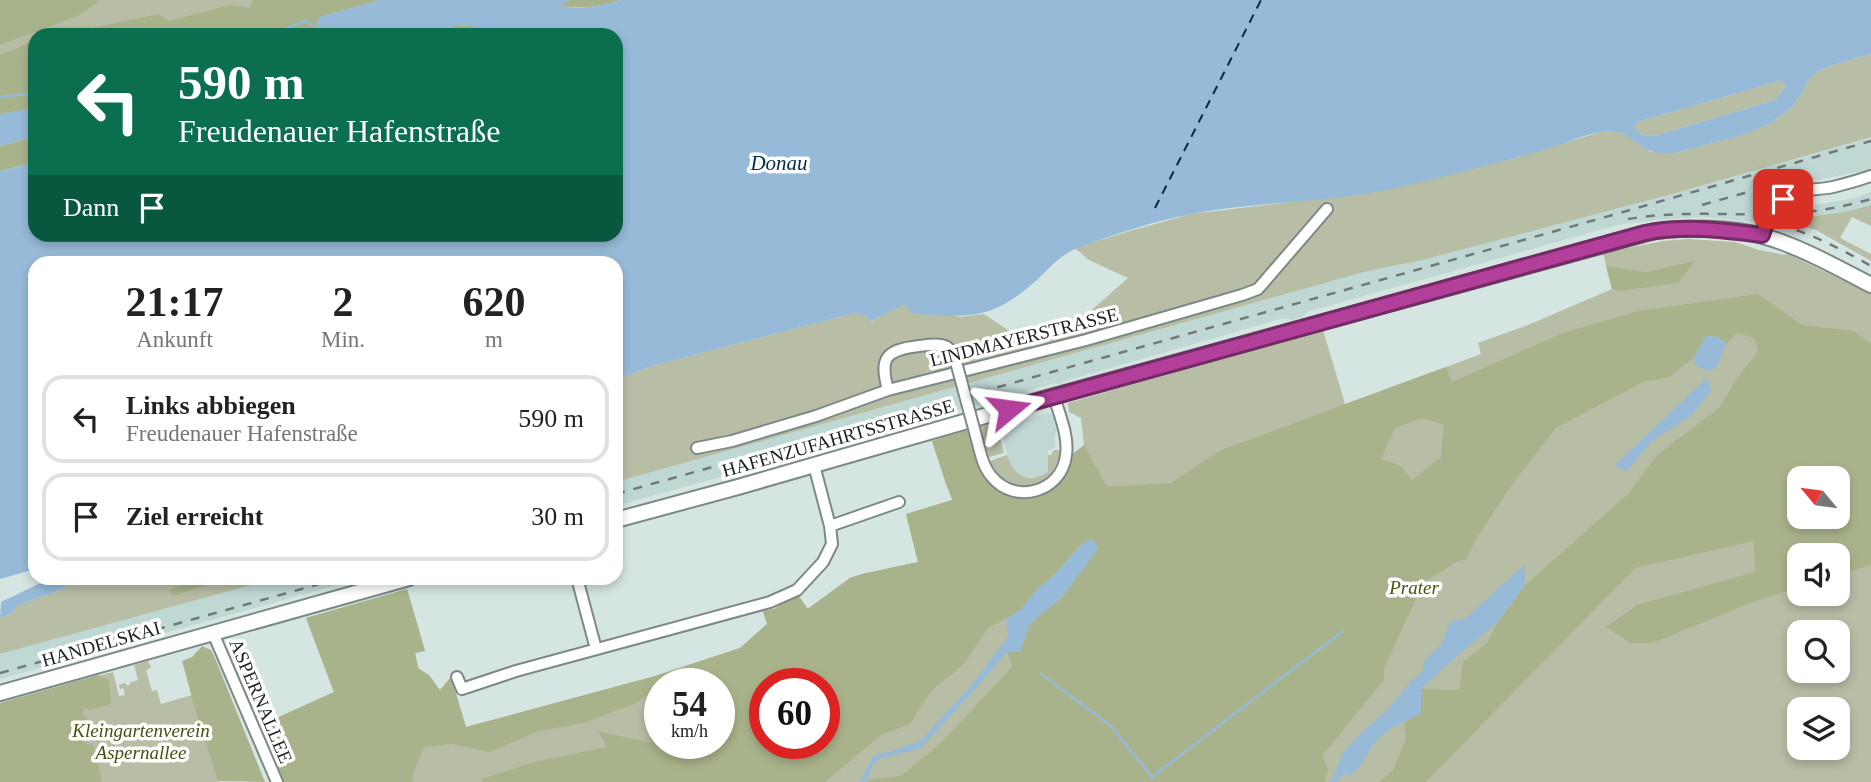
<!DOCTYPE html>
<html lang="de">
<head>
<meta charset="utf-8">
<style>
	:root { --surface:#fff; --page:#f2f2f2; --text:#222; --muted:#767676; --line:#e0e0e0 }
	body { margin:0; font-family:Georgia,serif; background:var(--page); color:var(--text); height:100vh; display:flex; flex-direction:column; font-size:26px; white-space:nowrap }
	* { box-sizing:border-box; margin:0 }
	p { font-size:23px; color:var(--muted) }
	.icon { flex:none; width:38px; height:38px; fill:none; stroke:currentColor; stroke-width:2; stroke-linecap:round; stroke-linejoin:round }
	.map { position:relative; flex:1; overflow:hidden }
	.details { position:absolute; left:28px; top:256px; width:595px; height:329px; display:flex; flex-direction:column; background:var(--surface); border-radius:21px; box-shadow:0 4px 10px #0003 }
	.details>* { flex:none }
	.guide { position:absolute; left:28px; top:28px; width:595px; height:214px; border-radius:21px; box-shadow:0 4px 10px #0003; background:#0b6e4f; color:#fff; overflow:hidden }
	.needle { width:46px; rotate:299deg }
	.tools { position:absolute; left:1787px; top:466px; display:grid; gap:14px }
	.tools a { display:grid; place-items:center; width:63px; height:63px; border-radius:14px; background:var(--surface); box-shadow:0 4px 10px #0003; font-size:35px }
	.speed { position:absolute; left:644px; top:668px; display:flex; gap:14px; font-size:35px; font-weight:700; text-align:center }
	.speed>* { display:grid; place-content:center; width:91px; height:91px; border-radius:50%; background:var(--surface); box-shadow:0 4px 10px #0003; line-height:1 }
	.speed small { font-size:18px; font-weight:400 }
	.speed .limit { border:10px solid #d22; background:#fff; color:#111 }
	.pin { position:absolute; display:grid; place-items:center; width:60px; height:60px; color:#fff; margin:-30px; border-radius:14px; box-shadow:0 4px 10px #0006 }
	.me { position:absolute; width:77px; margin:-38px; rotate:74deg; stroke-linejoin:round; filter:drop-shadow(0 0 5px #0008) }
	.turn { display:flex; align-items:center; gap:24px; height:147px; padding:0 35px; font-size:32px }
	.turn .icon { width:91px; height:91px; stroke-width:2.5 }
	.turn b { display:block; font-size:49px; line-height:60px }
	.then { display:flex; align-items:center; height:66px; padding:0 35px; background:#0003; gap:14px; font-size:26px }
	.eta { display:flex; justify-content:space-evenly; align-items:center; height:119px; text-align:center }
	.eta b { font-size:42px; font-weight:700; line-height:49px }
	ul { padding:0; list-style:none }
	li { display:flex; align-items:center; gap:21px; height:88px; margin:0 14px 10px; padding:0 21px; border:4px solid var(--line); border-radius:21px }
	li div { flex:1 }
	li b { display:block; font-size:26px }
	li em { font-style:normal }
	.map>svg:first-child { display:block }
	.built { fill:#c0d8d4 }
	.green { fill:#b7bea5; fill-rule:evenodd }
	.forest { fill:#a9b38b; fill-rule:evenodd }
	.water { fill:#96bad7; fill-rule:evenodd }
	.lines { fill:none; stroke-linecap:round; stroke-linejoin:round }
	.stream { stroke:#96bad7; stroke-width:2.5 }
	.ferry { stroke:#012e4b; stroke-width:2; stroke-dasharray:9 7; stroke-linecap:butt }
	.minor-casing { stroke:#7c8a87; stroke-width:14 }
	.major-casing { stroke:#7c8a87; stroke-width:18 }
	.minor { stroke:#fff; stroke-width:10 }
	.major { stroke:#fff; stroke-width:14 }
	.rail { stroke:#707b79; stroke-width:2.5; stroke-dasharray:9 9; stroke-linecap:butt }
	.minor-bridge-casing { stroke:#7c8a87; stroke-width:14; stroke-linecap:butt }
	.minor-bridge { stroke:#fff; stroke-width:10 }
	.route-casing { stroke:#742a64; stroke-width:18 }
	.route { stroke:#b2409a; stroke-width:12 }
	.labels { text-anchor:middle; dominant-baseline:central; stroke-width:7; stroke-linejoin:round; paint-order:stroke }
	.street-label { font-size:19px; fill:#1b2120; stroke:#fff }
	.park-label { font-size:19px; font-style:italic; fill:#465212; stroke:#fff }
	.water-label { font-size:21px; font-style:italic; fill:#012e4b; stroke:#fff }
</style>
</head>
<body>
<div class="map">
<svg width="1871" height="782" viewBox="0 0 1871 782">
	<rect width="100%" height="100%" fill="#d5e5e2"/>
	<path class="built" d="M1871 137V169L1794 185 1779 190 1767 201 1753 222 1703 217 1657 220 1618 225 1307 312 1302 317 1292 320 1284 318 1065 381 1061 384 1055 383 937 416 930 420H927L616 506V482L1364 272 1396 265 1415 262 1676 193Z
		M1871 192V205L1844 212 1800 218 1799 208 1854 198Z
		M1048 413 1052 415 1057 431 1055 435V448L1048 451V472L1041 477 1025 478 1014 471 1008 459 1001 427Z
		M277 578H362L0 679V654Z"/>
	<path class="green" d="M0 0H380L320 17 302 35H35V108L0 114Z
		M1871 54V137L1676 193 1415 262 1396 265 1364 272 616 482V380L652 366 855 313 867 316 870 322 905 303 960 317 984 314 1035 348 1067 332 1128 278 1089 260 1075 248 1133 230 1191 214 1375 192 1512 159 1600 132 1616 131 1622 133 1651 152 1675 153 1740 136 1770 124 1793 106 1811 77 1817 72 1827 67Z
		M1779 81 1784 83 1785 87 1775 100 1654 136 1643 135 1634 128 1635 124 1638 122Z
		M1871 205V226L1852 217 1840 238 1871 254V261L1816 230 1798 225 1800 218 1844 212Z
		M1688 239 1735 242 1759 250 1785 255 1786 253 1871 294V782H283L255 716 259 704 270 721 334 692 306 618 407 589 425 651 415 653 425 694 440 690 451 677 466 727 655 676 740 648 767 624 763 611 774 609 798 595 807 608H809L850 578 862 574 918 562 906 514 953 500 946 485 932 441 968 431C971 440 983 473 989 481 1005 503 1039 502 1057 484 1069 474 1066 466 1072 456 1074 452 1081 448 1084 445L1081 418 1069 412 1068 403 1323 330 1345 404 1481 354 1478 343 1528 325 1612 289 1603 253 1663 241ZM1799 478H1838V516H1799ZM1799 555H1838V593H1799ZM1799 632H1838V670H1799ZM660 684H719V744H660ZM765 684H824V744H765ZM1799 709H1838V747H1799Z
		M990 425 997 427 1004 453 989 457 980 426Z
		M1054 450H1059L1060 452C1053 492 1007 498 990 461L1007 455C1014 476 1028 485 1048 472V455H1051Z
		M78 578H277L0 654V618L11 614 18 605 58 591 74 582Z
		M148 661 151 668 146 670 152 691 157 690 161 704 192 695 199 723 219 782H0V703L113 672 119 696 125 695 123 688 120 689 119 685 125 683 128 686 131 682 138 680 134 665Z"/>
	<path class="forest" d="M0 0H100L80 15 0 45Z
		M253 0H380L320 17 317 29 302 35H61L158 14 169 21 229 5 250 8Z
		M569 0H621C602 6 581 10 560 6Z
		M458 25 481 27 483 35H421Z
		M35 40V108L0 114V55Z
		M35 136V162L0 171V146Z
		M1695 261 1678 283 1618 291 1612 289 1606 266 1646 272Z
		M1758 294 1802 325 1854 331 1871 344V565L1838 575V555H1799V587L1750 603 1653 643H1630L1606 627 1637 605 1755 572 1754 541 1635 568 1426 782H1379L1393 770 1406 738 1404 722 1421 713V689L1459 690 1463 662 1487 643 1498 622 1525 585 1628 494 1657 455 1719 408 1740 374 1758 352 1754 338 1737 333 1726 344 1719 337 1706 336 1694 357 1670 377 1643 382 1556 428 1513 483 1478 536 1466 559 1456 562 1423 583 1384 669V680L1322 756 1328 769 1325 782H866L868 780 901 776 941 743 1012 667 1007 652 1020 651 1030 624 1063 596 1083 542 1052 577 1039 587 1020 611 988 628 964 664 931 691 910 724 881 735 825 782H482V779L534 762 607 747 598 731 651 743V720L656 689 636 703 584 723 539 731 490 752 453 744 424 747 412 777 414 782H283L255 716 259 704 270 721 334 692 306 618 407 589 425 651 415 653 418 668 429 675 440 690 451 677 466 727 655 676 740 648 767 624 763 611 774 609 798 595 807 608H809L850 578 862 574 918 562 906 514 952 500 932 441 963 431H968C971 440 983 473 989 481 1005 503 1039 502 1057 484 1069 474 1066 466 1072 456 1074 452 1081 448 1084 445L1107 487 1171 483 1221 450 1446 367 1452 382 1563 333 1638 311ZM1422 418 1444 425 1441 457 1412 480 1401 466 1381 459 1395 428ZM1799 478H1838V516H1799ZM660 684H719V744H660ZM765 684H824V744H765Z
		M199 578H221L209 584 174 596 170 593 169 590Z
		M202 646 211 650 215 658 265 782 218 781 199 723 182 661 192 657Z
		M98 675 109 680 111 704 91 710 84 708 82 714 87 719 88 728 81 737 85 743 93 745 102 780 100 782H0V703Z"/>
	<path class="water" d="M380 0H569L561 6C581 11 602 5 621 0H1871V54L1827 67 1817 72 1811 77 1793 106 1770 124 1740 136 1675 153C1651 157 1641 145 1622 133 1599 126 1572 142 1550 148 1530 154 1510 160 1489 165 1452 174 1414 185 1376 192 1315 203 1252 202 1192 214 1154 221 1116 234 1080 247 1064 252 1050 267 1038 279 991 321 971 318 911 313L905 304 869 322 867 316 855 313 652 366 616 380V262H35V569L0 579V171L35 162V234H616V35H483L481 27 458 25 421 35H302L316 29 319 17ZM1779 81 1784 83 1785 87 1775 100 1654 136 1643 135 1634 128 1635 124 1638 122Z
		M35 108V136L0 146V114Z
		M1706 336 1719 337 1726 344 1716 368 1708 371 1696 366 1694 357Z
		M1707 378 1711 391 1691 416 1653 440 1626 472 1615 465Z
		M1093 539 1098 549 1063 596 1030 624 1020 652H1007L979 685 921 748 879 759 872 767 866 782H860L873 756 891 751 920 741 971 686 1008 637 1006 619 1020 610 1039 587 1052 577 1084 542Z
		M1524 565 1525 585 1498 622 1459 654 1421 689V713C1405 722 1385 729 1374 744 1364 757 1363 765 1350 776L1346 773 1338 780V782H1327L1332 780 1342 755 1355 739 1390 707 1409 683 1423 671V663L1442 643 1450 622 1466 618Z
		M51 578H78L74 582 58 591 18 605 11 614 0 618 1 602Z"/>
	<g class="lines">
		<path class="stream" d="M276 35 281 30 306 21 317 29 320 27
			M0 97 35 93
			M1041 674 1111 726 1152 777 1343 631"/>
		<path class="ferry" d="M1155 208 1261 0"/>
		<g class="minor-casing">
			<path id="minor" d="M1762 235C1769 211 1779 196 1806 190 1815 189 1824 189 1833 187 1846 184 1859 180 1871 176
				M888 390C879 357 886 350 919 346 928 345 939 343 947 347 952 350 954 356 956 362
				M976 436C980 450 982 466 992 477 1015 505 1062 492 1066 455 1069 436 1059 414 1054 396
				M697 448 732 441 816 416 888 390 1086 340 1242 295 1258 289 1327 209
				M830 526 899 502
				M577 578 596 649
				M213 633 277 782
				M457 677 462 689 516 671 770 602 797 590 823 562 832 544 830 526 814 465"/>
		</g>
		<g class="major-casing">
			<path id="major" d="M616 520 738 487 1054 396 1655 231C1689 228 1729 226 1763 236 1799 246 1838 268 1871 285
				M0 693 409 578"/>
		</g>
		<use href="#minor" class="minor"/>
		<use href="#major" class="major"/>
		<path class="rail" d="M1702 205 1794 179
			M1628 219C1681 210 1733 216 1786 214 1815 212 1843 207 1871 199
			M1762 220C1802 229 1836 246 1871 266
			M616 494 1602 218 1871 141
			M0 673 341 578"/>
		<g class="minor-bridge-casing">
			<path id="minor-bridge" d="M956 362 976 436"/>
		</g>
		<use href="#minor-bridge" class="minor-bridge"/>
	</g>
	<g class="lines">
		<g class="route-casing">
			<path id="route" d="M1009 409 1645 233C1684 225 1723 230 1762 235 1767 220 1771 210 1783 199"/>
		</g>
		<use href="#route" class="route"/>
	</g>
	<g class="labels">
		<g class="street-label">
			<text transform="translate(1024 337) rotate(-14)">LINDMAYERSTRASSE</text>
			<text transform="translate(838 438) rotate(-16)">HAFENZUFAHRTSSTRASSE</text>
			<text transform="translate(101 644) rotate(-16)">HANDELSKAI</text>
			<text transform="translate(261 701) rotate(67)">ASPERNALLEE</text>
		</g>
		<g class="park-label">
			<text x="1414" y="587">Prater</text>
			<text x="141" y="730">Kleingartenverein<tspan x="141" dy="22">Aspernallee</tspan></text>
		</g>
		<g class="water-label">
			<text x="779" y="163">Donau</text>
		</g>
	</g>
</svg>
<div class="tools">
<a><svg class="needle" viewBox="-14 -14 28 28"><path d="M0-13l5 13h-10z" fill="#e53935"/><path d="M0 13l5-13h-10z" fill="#767676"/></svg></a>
<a><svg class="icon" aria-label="sound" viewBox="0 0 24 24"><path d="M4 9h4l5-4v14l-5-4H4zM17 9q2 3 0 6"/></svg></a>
<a><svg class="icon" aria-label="search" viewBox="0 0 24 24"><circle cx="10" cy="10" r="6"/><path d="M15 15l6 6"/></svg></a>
<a><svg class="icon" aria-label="layers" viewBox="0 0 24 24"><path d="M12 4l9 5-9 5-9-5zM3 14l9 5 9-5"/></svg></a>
</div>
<div class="speed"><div>54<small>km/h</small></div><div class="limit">60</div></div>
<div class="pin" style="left:1783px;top:199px;background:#d93025"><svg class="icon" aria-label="arrive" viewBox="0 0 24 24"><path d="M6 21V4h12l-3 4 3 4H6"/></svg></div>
<svg class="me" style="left:1009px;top:409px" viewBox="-20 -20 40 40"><path d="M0-17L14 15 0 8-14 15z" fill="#b2409a" stroke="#fff" stroke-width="4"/></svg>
<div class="guide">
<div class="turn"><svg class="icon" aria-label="left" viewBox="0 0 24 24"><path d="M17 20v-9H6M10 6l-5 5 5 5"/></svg><div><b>590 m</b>Freudenauer Hafenstraße</div></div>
<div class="then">Dann<svg class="icon" aria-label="arrive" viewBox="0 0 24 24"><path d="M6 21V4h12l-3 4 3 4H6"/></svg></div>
</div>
<section class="details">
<div class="eta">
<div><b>21:17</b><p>Ankunft</p></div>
<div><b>2</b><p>Min.</p></div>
<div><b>620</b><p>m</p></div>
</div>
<ul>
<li><svg class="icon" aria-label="left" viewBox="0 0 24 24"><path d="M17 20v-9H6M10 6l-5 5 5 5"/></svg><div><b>Links abbiegen</b><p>Freudenauer Hafenstraße</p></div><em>590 m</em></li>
<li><svg class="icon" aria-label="arrive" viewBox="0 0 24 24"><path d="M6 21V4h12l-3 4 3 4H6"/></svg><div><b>Ziel erreicht</b></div><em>30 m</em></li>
</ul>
</section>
</div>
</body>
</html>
